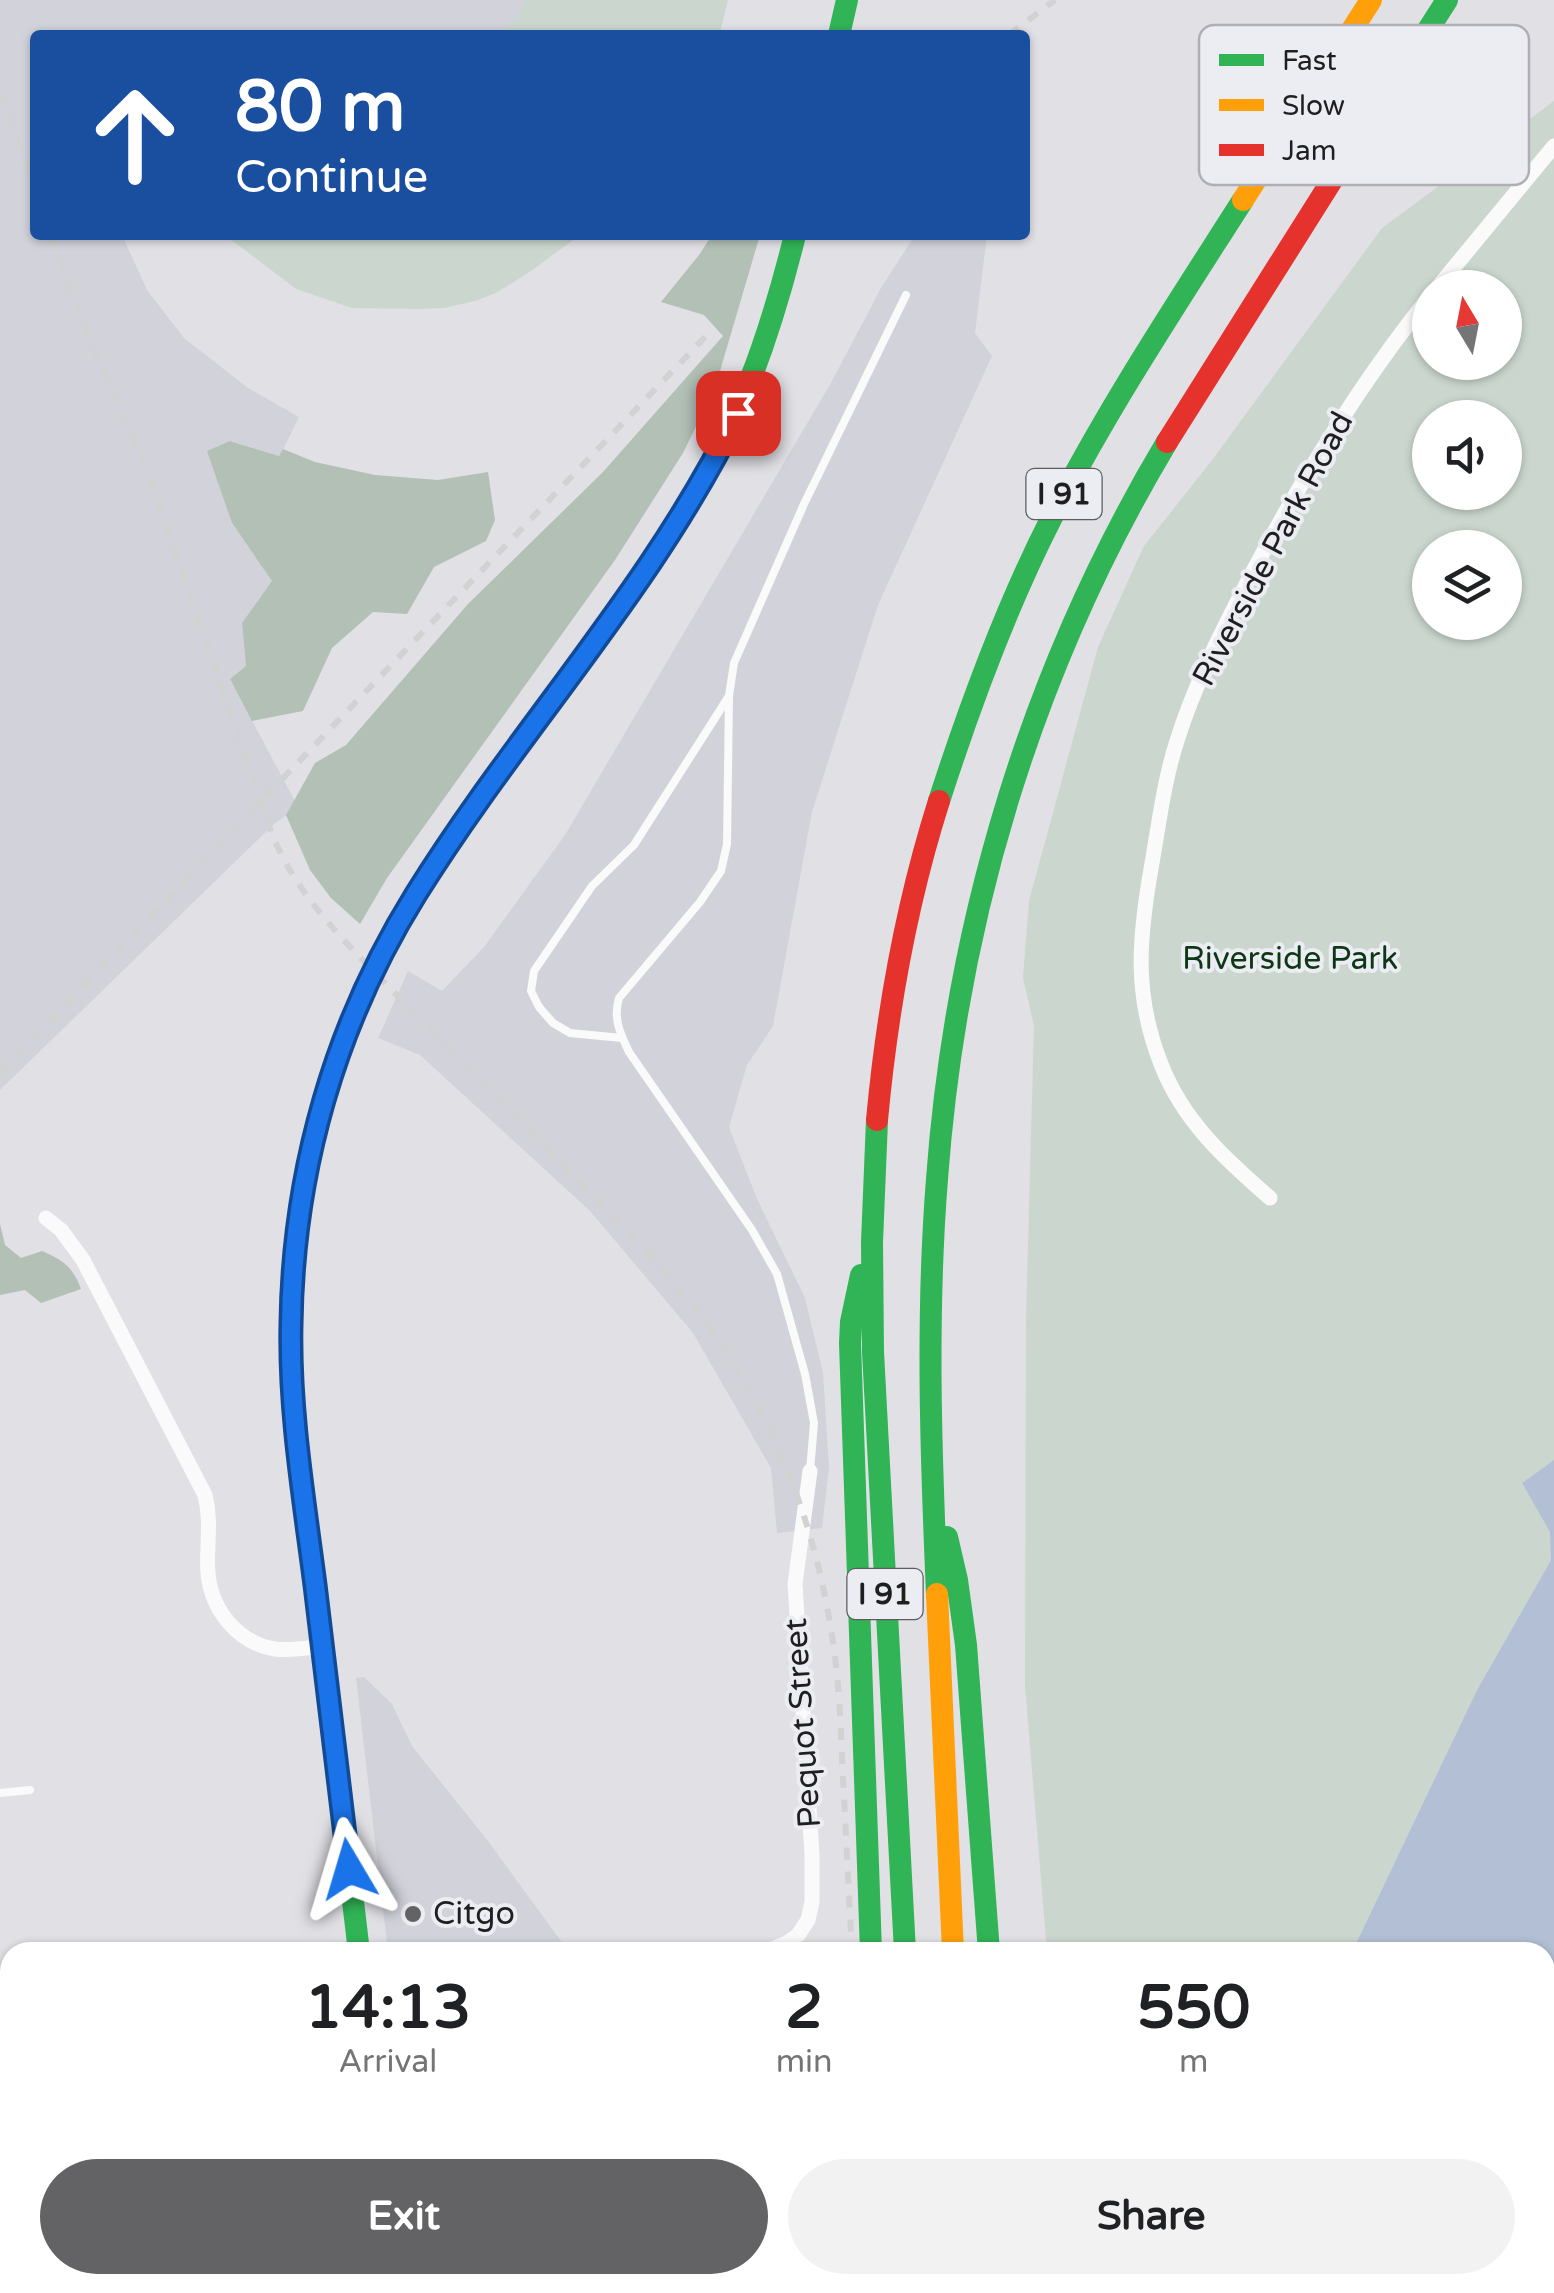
<!DOCTYPE html>
<html lang="en">
<head>
<meta charset="utf-8">
<style>
	:root { --surface:#fff; --page:#f2f2f2; --text:#202124; --muted:#757577; --accent:#636366 }
	body { margin:0; font-family:"Varela Round",sans-serif; background:var(--page); color:var(--text); height:100vh; display:flex; flex-direction:column; font-size:38px; white-space:nowrap }
	* { box-sizing:border-box; margin:0 }
	p { font-size:32px; color:var(--muted) }
	.icon { flex:none; width:55px; height:55px; fill:none; stroke:currentColor; stroke-width:2; stroke-linecap:round; stroke-linejoin:round }
	.map { position:relative; flex:1; overflow:hidden }
	.side { position:absolute; left:0px; top:1942px; width:1555px; height:352px; display:flex; flex-direction:column; background:var(--surface); border-radius:30px 30px 0 0; box-shadow:0 2px 8px #0004 }
	.side>* { flex:none }
	.top-card { position:absolute; left:30px; top:30px; width:1000px; height:210px; border-radius:10px; box-shadow:0 2px 8px #0004; background:#1a4fa0; color:#fff; overflow:hidden }
	.needle { width:65px; rotate:350deg }
	.tools { position:absolute; left:1412px; top:270px; display:grid; gap:20px }
	.tools a { display:grid; place-items:center; width:110px; height:110px; border-radius:50%; background:var(--surface); box-shadow:0 2px 8px #0004; font-size:50px }
	.pin { position:absolute; display:grid; place-items:center; width:85px; height:85px; color:#fff; margin:-42px; border-radius:20px; box-shadow:0 5px 15px #0006 }
	.me { position:absolute; width:110px; margin:-55px; rotate:353deg; stroke-linejoin:round; filter:drop-shadow(0 0 8px #0008) }
	.turn { display:flex; align-items:center; gap:35px; height:210px; padding:0 40px; font-size:45px }
	.turn .icon { width:130px; height:130px; stroke-width:2.5 }
	.turn b { display:block; font-size:70px; line-height:85px }
	.eta { display:flex; justify-content:space-evenly; align-items:center; height:170px; text-align:center }
	.eta b { font-size:60px; font-weight:700; line-height:70px }
	.primary-button { display:flex; gap:20px; margin-top:auto; padding:20px 40px }
	.primary-button a { flex:1; height:115px; border-radius:60px; background:var(--accent); color:#fff; font-size:40px; font-weight:700; line-height:115px; text-align:center }
	.primary-button a+a { background:var(--page); color:var(--text) }
	.map>svg:first-child { display:block }
	.built { fill:#d2d2db }
	.green { fill:#cbd7ce; fill-rule:evenodd }
	.forest { fill:#b2c0b6 }
	.water { fill:#b2bfd4 }
	.lines { fill:none; stroke-linecap:round; stroke-linejoin:round }
	.lane { stroke:#fafafb; stroke-width:8 }
	.street { stroke:#fafafb; stroke-width:15 }
	.fast { stroke:#30b455; stroke-width:22 }
	.slow { stroke:#ff9f0a; stroke-width:22 }
	.jam { stroke:#e5322d; stroke-width:22 }
	.rail { stroke:#d2d2d2; stroke-width:6; stroke-dasharray:12 12; stroke-linecap:butt }
	.route-casing { stroke:#114b97; stroke-width:25 }
	.route { stroke:#1a73e8; stroke-width:18 }
	.poi-dot { fill:#636366; stroke:#ececf3; stroke-width:4 }
	.labels { text-anchor:middle; dominant-baseline:central; stroke-width:8; stroke-linejoin:round; paint-order:stroke }
	.shield { fill:#ececf3; stroke:#5c5c60; stroke-width:2.5 }
	.shield-label { font-size:30px; font-weight:bold; fill:#1f1f21 }
	.street-label { font-size:32px; fill:#1f1f21; stroke:#ececf3 }
	.park-label { font-size:32px; fill:#0d3816; stroke:#ececf3 }
	.poi-label { font-size:32px; fill:#1f1f21; stroke:#ececf3; text-anchor:start }
	.key { fill:#ececf3; stroke:#aeaeb4; stroke-width:2.5 }
	.key-label { font-size:28px; fill:#1f1f21 }
</style>
</head>
<body>
<div class="map">
<svg width="1554" height="2293" viewBox="0 0 1554 2293">
	<rect width="100%" height="100%" fill="#e0e0e5"/>
	<path class="built" d="M0 0H728L719 35H35V235H122L147 290 184 338 248 388 299 417 280 456 231 441 232 523 273 581 242 623 246 666 230 679 298 807 274 824 0 1090Z
		M915 235H987L975 333 992 356 878 605 812 812 773 1026 747 1065 729 1127 757 1199 805 1298 823 1373 829 1468 822 1528 777 1533 771 1468 693 1333 590 1211 420 1055 378 1038 408 971 442 991 484 947 565 835 832 381 881 288Z
		M364 1677 392 1704 412 1746 488 1841 569 1952H388L356 1678Z
		M427 2285H811V2287L809 2293H428Z"/>
	<path class="green" d="M526 0H728L719 35H494L519 15Z
		M1554 101V1460L1522 1483 1551 1532V1560L1477 1690 1352 1952H1047L1025 1685 1026 1318 1034 1026 1023 977 1029 901 1098 647 1144 546 1213 459 1382 228ZM1430 288H1505V362H1430ZM1430 418H1505V492H1430ZM1430 548H1505V622H1430Z
		M225 235H580L531 271 496 293 475 301 444 308 419 309 352 308 296 289Z"/>
	<path class="forest" d="M712 235H760L715 388 683 453 615 560 387 878 360 924 331 898 310 870 286 815 315 763 346 745 468 604 603 472 723 336 704 315 661 302 699 255Z
		M230 441 279 456 283 449 315 462 375 475 438 480 488 472 495 520 486 541 434 567 407 614 373 612 332 648 303 711 252 721 230 679 246 666 242 623 272 581 232 523 207 451Z
		M0 1224 5 1245 21 1258 42 1251C63 1260 73 1267 81 1289L41 1303 25 1290 0 1295Z"/>
	<path class="water" d="M1554 1460V2293H1186L1187 2285H1545V1952H1352L1477 1690 1551 1560 1550 1532 1522 1483Z"/>
	<g class="lines">
		<path class="lane" d="M622 1038 570 1033 553 1023 539 1007 531 991 534 971 592 886 634 845 729 696
			M810 1471 814 1423 805 1374 777 1274 752 1230 629 1052C620 1033 613 1019 619 998L700 902 721 871 727 844 729 696 734 663 804 504 906 295
			M0 1793 30 1790
			M763 2293 764 2285"/>
		<path class="street" d="M1437 288 1554 146
			M1270 1198C1225 1159 1183 1121 1161 1064 1133 993 1139 936 1152 863 1159 823 1164 782 1176 744 1194 685 1222 631 1250 577 1302 478 1360 383 1430 296
			M46 1218 61 1230 83 1260 205 1495C212 1522 206 1547 208 1573 211 1610 238 1643 275 1649 290 1651 307 1648 322 1646
			M765 1952 787 1943 798 1935 808 1920 812 1902V1855L795 1584 810 1471"/>
		<path class="fast" d="M839 35 847 0
			M1336 174 1447 0
			M626 597C660 548 694 499 721 446 755 379 777 308 795 235
			M939 801C970 705 1005 609 1051 519 1107 409 1176 305 1243 200
			M877 1120 872 1242 873 1352 905 1952
			M861 1275 851 1322 850 1343 871 1952
			M947 1537 957 1580 966 1645 989 1952
			M937 1594C931 1456 926 1317 937 1179 956 919 1033 666 1167 442
			M359 1952C345 1837 332 1721 318 1606 307 1518 292 1430 291 1342 289 1170 333 1027 423 882
			M400 2285 401 2293
			M932 2285V2293
			M978 2285 979 2293
			M1039 2285 1040 2293"/>
		<path class="slow" d="M1243 200 1371 0
			M937 1594 953 1952"/>
		<path class="jam" d="M1167 442 1336 174
			M423 882 483 795 626 597
			M877 1120C887 1012 906 905 939 801
			M872 2285V2293
			M1070 2285 1072 2293"/>
		<path class="rail" d="M1009 35 1055 0
			M0 93 35 191
			M51 235 85 328 150 479 273 837C299 897 343 940 388 986 425 1024 462 1062 499 1100 571 1174 648 1245 710 1328 778 1422 819 1536 834 1650 840 1692 841 1736 843 1778 846 1836 849 1894 852 1952
			M0 1074 707 335"/>
	</g>
	<g class="lines">
		<g class="route-casing">
			<path id="route" d="M349 1869C338 1774 326 1679 315 1585 304 1499 289 1411 291 1324 293 1171 335 1024 416 894 518 730 653 588 738 413"/>
		</g>
		<use href="#route" class="route"/>
	</g>
	<circle class="poi-dot" cx="413" cy="1914" r="10"/>
	<g class="labels">
		<g class="shield">
			<rect x="1026.5" y="469" width="75" height="50" rx="8"/>
			<rect x="847.5" y="1569" width="75" height="50" rx="8"/>
		</g>
		<g class="shield-label">
			<text x="1064" y="494">I 91</text>
			<text x="885" y="1594">I 91</text>
		</g>
		<g class="street-label">
			<text transform="translate(1273 549) rotate(-62)">Riverside Park Road</text>
			<text transform="translate(803 1723) rotate(-94)">Pequot Street</text>
		</g>
		<g class="park-label">
			<text x="1290" y="959">Riverside Park</text>
		</g>
		<g class="poi-label">
			<text x="433" y="1914">Citgo</text>
		</g>
	</g>
	<rect x="1199" y="25" width="330" height="160" rx="15" class="key"/>
	<rect x="1219" y="54" width="45" height="12" fill="#30b455"/>
	<rect x="1219" y="99" width="45" height="12" fill="#ff9f0a"/>
	<rect x="1219" y="144" width="45" height="12" fill="#e5322d"/>
	<g class="key-label">
		<text x="1282" y="70">Fast</text>
		<text x="1282" y="115">Slow</text>
		<text x="1282" y="160">Jam</text>
	</g>
</svg>
<div class="tools">
<a><svg class="needle" viewBox="-14 -14 28 28"><path d="M0-13l5 13h-10z" fill="#e53935"/><path d="M0 13l5-13h-10z" fill="#757577"/></svg></a>
<a><svg class="icon" aria-label="sound" viewBox="0 0 24 24"><path d="M4 9h4l5-4v14l-5-4H4zM17 9q2 3 0 6"/></svg></a>
<a><svg class="icon" aria-label="layers" viewBox="0 0 24 24"><path d="M12 4l9 5-9 5-9-5zM3 14l9 5 9-5"/></svg></a>
</div>
<div class="pin" style="left:738px;top:413px;background:#d93025"><svg class="icon" aria-label="arrive" viewBox="0 0 24 24"><path d="M6 21V4h12l-3 4 3 4H6"/></svg></div>
<svg class="me" style="left:349px;top:1869px" viewBox="-20 -20 40 40"><path d="M0-17L14 15 0 8-14 15z" fill="#1a73e8" stroke="#fff" stroke-width="4"/></svg>
<div class="top-card">
<div class="turn"><svg class="icon" aria-label="ahead" viewBox="0 0 24 24"><path d="M12 20V5M6 11l6-6 6 6"/></svg><div><b>80 m</b>Continue</div></div>
</div>
<section class="side">
<div class="eta">
<div><b>14:13</b><p>Arrival</p></div>
<div><b>2</b><p>min</p></div>
<div><b>550</b><p>m</p></div>
</div>
<div class="primary-button"><a>Exit</a><a>Share</a></div>
</section>
</div>
</body>
</html>
